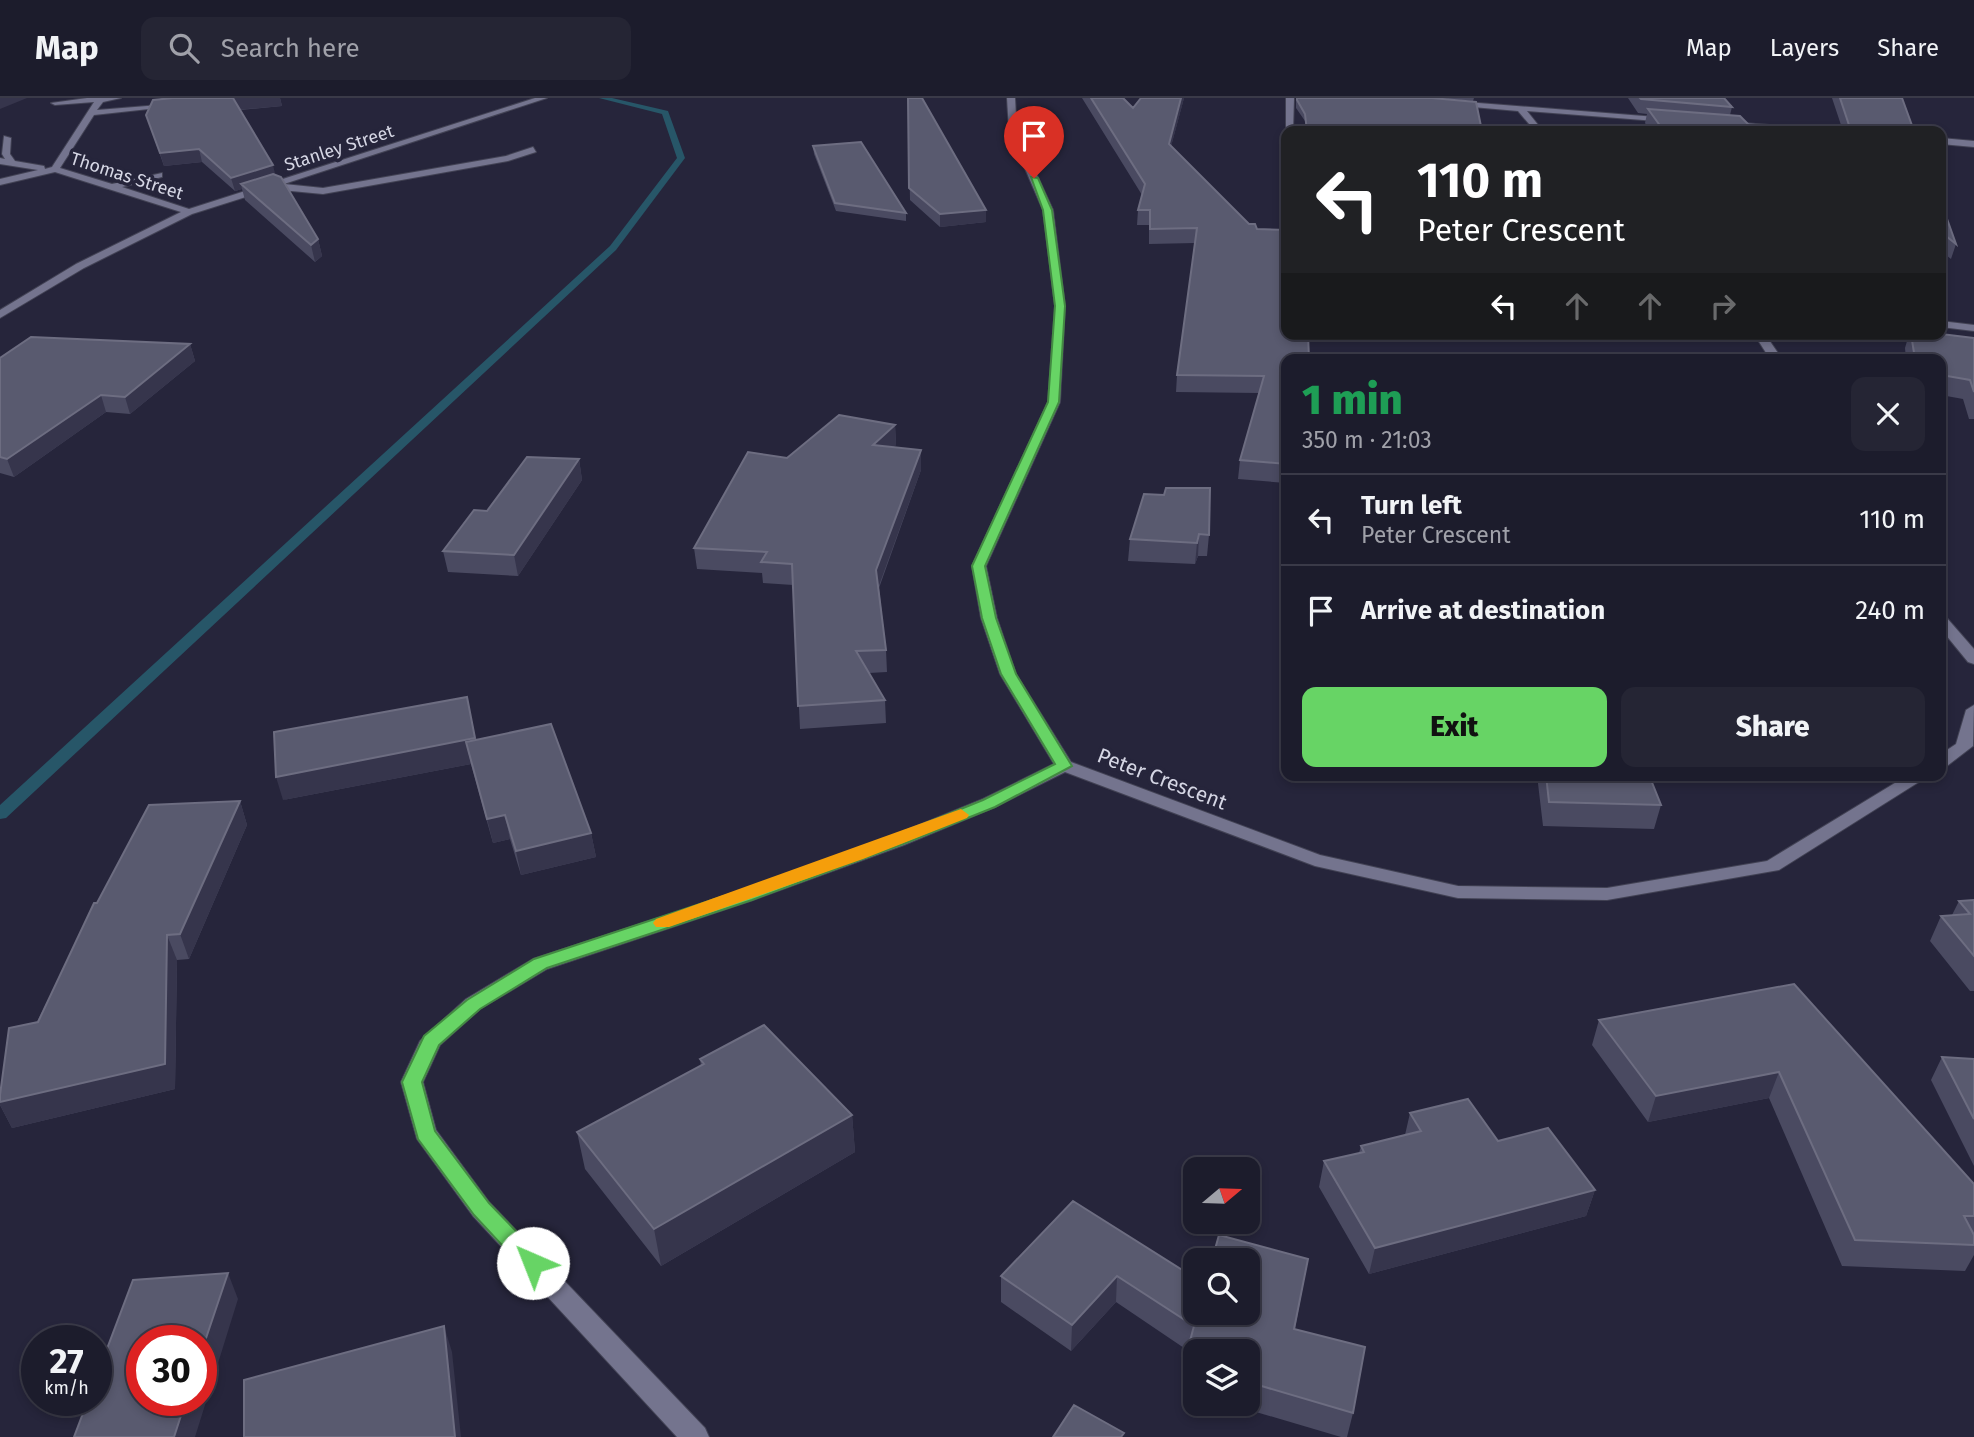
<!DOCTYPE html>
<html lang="en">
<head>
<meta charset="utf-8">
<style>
	:root { --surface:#1c1c2c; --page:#252534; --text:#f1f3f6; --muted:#a0a1a9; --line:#3a3a48; --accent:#67d465 }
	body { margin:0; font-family:"Fira Sans",sans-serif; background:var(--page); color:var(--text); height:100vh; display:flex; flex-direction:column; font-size:26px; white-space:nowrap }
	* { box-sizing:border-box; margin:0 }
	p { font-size:23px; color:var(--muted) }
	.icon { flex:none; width:38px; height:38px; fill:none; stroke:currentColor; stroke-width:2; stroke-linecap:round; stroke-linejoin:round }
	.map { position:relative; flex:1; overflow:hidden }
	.panel { position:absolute; left:1281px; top:256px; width:665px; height:427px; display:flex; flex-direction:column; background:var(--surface); border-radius:14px; box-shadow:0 4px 10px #0003,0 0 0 2px var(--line) }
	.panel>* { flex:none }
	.banner { position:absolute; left:1281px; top:28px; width:665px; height:214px; border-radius:14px; box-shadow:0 4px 10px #0003,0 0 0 2px var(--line); background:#202124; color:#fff; overflow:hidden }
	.needle { width:46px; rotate:71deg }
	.controls { position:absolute; left:1183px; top:1059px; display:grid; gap:14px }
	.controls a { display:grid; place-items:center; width:77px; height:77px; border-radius:14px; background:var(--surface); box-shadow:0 4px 10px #0003,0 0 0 2px var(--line); font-size:35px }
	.speed { position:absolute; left:21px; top:1227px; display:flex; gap:14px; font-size:35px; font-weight:700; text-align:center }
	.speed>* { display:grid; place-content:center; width:91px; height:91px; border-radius:50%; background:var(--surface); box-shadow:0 4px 10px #0003,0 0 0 2px var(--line); line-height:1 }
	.speed small { font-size:18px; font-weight:400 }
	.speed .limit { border:10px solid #d22; background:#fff; color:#111 }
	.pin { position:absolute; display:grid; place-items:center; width:60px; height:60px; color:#fff; margin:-72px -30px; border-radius:50% 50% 50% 0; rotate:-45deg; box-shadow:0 0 7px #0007 }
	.pin .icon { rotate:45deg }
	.me { position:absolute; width:77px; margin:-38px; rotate:316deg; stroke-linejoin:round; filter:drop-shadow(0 0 5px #0008) }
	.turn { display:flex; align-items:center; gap:24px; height:147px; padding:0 21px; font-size:32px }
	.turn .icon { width:91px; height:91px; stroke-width:2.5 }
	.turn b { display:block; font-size:49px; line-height:60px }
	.lanes { display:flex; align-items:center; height:66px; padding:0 21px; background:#0003; justify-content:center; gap:35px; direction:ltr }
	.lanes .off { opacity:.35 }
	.round { display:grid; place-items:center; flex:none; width:74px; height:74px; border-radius:14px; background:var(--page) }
	.headline { display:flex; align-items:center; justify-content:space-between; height:119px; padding:0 21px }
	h1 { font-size:42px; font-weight:800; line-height:52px; color:#1e9e55 }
	.cta { display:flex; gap:14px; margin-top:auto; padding:14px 21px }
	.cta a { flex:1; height:80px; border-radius:14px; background:var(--accent); color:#111; font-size:28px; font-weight:800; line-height:80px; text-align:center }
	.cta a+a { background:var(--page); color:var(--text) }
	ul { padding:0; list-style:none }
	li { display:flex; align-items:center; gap:21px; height:91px; padding:0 21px; border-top:2px solid var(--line) }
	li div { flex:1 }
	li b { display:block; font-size:26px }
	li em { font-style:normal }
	header { display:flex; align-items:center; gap:42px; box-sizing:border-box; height:98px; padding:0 35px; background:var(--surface); border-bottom:2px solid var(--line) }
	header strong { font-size:33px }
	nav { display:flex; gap:38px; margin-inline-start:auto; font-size:24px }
	.search { width:490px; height:63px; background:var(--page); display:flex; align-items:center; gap:18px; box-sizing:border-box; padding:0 24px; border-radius:14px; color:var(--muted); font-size:26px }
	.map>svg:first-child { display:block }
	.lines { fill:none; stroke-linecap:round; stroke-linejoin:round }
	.stream { fill:#275668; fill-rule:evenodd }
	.street-casing { stroke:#424254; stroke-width:2 }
	.street { fill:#74748e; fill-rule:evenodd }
	.wall { fill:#4a4a61 }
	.shaded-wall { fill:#36354c }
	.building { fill:#595a6f; stroke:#6d6d81; stroke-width:2 }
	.route { fill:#67d465; stroke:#438a42; stroke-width:2 }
	.slow { fill:#f59e0b }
	.labels { text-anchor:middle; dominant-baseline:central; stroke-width:7; stroke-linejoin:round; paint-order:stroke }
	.far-street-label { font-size:18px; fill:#d5d6e4; stroke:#26253b }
	.street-label { font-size:21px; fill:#d5d6e4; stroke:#26253b }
</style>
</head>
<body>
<header>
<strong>Map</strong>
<div class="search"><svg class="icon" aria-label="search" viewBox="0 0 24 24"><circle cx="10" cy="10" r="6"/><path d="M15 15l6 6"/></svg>Search here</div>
<nav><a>Map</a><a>Layers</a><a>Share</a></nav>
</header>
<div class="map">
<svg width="1974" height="1339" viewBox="0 0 1974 1339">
	<rect width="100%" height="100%" fill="#26253b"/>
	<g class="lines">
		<path class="stream" d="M599 0H612L668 13 685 60 616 152 6 720 0 721V707L610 148 677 60 662 16Z"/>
		<g class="street-casing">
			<path id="street" d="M87 0H121L103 4 97 12 172 6 176 8 94 17 60 70 112 86 162 75V79L122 89 189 111 535 0H547L284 86 323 90 506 58 533 49 536 54 508 63 323 96 281 92 277 89 192 116 84 170 0 220V212L76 166 181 114 55 74 0 87V81L38 72 0 66V60L5 61 2 56 4 38 11 40 10 56 15 63 44 68 45 71 52 69 94 4 55 7 51 5Z
				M1007 0H1015L1017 34 1053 112 1065 208 1060 304 986 468 997 520 1016 576 1071 664 1320 757 1458 788 1607 790 1767 763 1908 677H1930L1779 772 1607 802 1458 800 1315 768 1065 674 995 709 904 747 753 802 547 871 480 911 440 947 423 984 436 1032 489 1104 705 1330 709 1339H677L473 1118 417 1041 401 984 420 943 466 901 533 861 739 794 890 739 983 701 1054 666 1000 576 981 520 972 468 1048 304 1055 208 1043 112 1009 34Z
				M1286 0H1294L1293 33 1286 35Z
				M1453 3 1669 20 1673 22 1669 24 1527 13 1543 33H1535L1518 13 1450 7Z
				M1729 24 1812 30 1816 33 1726 29Z
				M1941 40 1974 43V49L1941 46Z
				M1941 223 1974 227V233L1941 229Z
				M1754 236H1765L1782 261H1770Z
				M1941 517 1946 519 1974 551V566L1968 564 1941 531Z
				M1974 607 1973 648 1947 668 1941 669V656L1956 646 1966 612Z"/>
		</g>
		<use href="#street" class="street"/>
	</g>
	<path class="wall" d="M160 0H280L282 8 240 12 275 77 318 141 322 158 315 164 245 102 242 91 235 93 202 64 164 68 146 17 161 1Z
		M908 0 986 124 940 129 910 102Z
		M1082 0H1123L1133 10 1184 0 1171 48 1286 261V385L1238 381 1240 362 1259 295 1176 294 1177 277 1195 145 1149 146V127H1137L1138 112 1142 97Z
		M1296 0H1474L1473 3 1436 0 1482 33H1306L1305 23 1296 10Z
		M1628 0H1724L1732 9 1730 17 1755 33H1650L1645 25 1647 16 1638 15Z
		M1832 0H1902L1914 33H1843Z
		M813 48 906 115V123L836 113 814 56Z
		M1941 104 1956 146 1951 161 1941 153Z
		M1611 236H1680L1679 240 1613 241Z
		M1909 236H1941L1974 240V321H1969L1963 301 1941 297V261H1906L1905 250Z
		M190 246 195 263 130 316 106 314 14 379 0 375V260Z
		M895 327 896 347 893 349 921 352V372L879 490 886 552 887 574 869 575 885 602 886 625 800 631 793 487 763 485 762 475 697 471 694 450 787 360Z
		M579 361 582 382 518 478 448 474 443 453 487 413Z
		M1144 396 1209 437 1207 458H1198L1195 466 1128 463 1130 441Z
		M476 642 591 735 596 759 521 777 510 741 493 745 471 666 283 702Z
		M1537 677H1649L1661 707 1654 731 1543 728Z
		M240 703 247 727 189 861 177 862 175 991 12 1030 0 1007V997L97 805Z
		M1974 802V893H1970L1930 843 1941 818 1952 817 1959 803Z
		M1794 886 1974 1086V1157L1965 1173 1842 1168 1769 1000 1648 1024 1592 947 1599 922Z
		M1942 959 1974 961V1068L1931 982Z
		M700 961 852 1017 855 1054 661 1168 585 1071 577 1034 701 968Z
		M1410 1015 1498 1043 1595 1092 1586 1118 1369 1176 1319 1089 1324 1063 1359 1055 1361 1048 1405 1037Z
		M1073 1103 1195 1214 1308 1161 1295 1231 1353 1315 1347 1339H1341L1229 1306H1248V1253H1195V1295L1181 1291 1184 1265 1187 1252 1116 1204 1071 1253 1001 1204V1178Z"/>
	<path class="shaded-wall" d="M0 0H27L0 11Z
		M232 0H280L282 8 235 12Z
		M1181 0H1184L1168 60 1169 46Z
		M199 51 202 64 164 68 160 55Z
		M273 67 276 80 241 86 242 91 235 93 231 80Z
		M986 112V124L940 129V116Z
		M318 141 322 158 315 164 311 147Z
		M190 246 195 263 130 316 125 299Z
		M101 297 106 314 14 379 7 361Z
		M895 327 896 347 874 367 873 347Z
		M921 352V372L877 493 876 472Z
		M579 361 582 382 518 478 514 457Z
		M1199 436 1198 458 1195 466 1197 445Z
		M467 599 481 664 466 644 471 666 283 702 276 679Z
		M240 703 247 727 189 861 180 836Z
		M505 717 510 741 493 745 487 721Z
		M591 735 596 759 521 777 516 753Z
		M167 837 177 862 175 991 12 1030 0 1007V1004Z
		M1779 974 1769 1000 1648 1024 1656 998Z
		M852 1017 855 1054 661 1168 654 1131Z
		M1595 1092 1586 1118 1369 1176 1375 1150Z
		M228 1175 238 1201 195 1339H174L186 1302H201V1255Z
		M1117 1178 1116 1204 1071 1253 1072 1227Z
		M444 1228 452 1254 461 1339H455Z"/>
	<path class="building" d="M173 0H233L273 67 231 80 199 51 160 55 146 17 153 2Z
		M908 0H922L986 112 940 116 909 90Z
		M1091 0H1123L1133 10 1141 0H1181L1169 46 1249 126H1255L1257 131 1286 132V236H1308L1309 261H1286V366L1240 362 1264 278 1177 277 1197 130 1150 131V112H1138L1145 86Z
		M1297 0H1432L1476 4 1482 33H1307L1305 16 1297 2Z
		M1640 0H1724L1732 9 1641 1Z
		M1840 0H1902L1914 33H1851Z
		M1648 11 1740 18 1755 33H1664Z
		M861 44 906 115 835 105 813 48Z
		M273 76 281 79 318 141 311 147 241 86Z
		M1941 104 1956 146 1941 134Z
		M1911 236H1941L1974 240V294L1970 282 1941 277V261H1915Z
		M31 239 190 246 125 299 101 297 7 361 0 359V260Z
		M839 317 895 327 873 347 921 352 876 472 886 552 856 553 885 602 798 608 792 466 761 464 767 454 694 450 748 354 787 360Z
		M527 359 579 361 514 457 443 453 474 412 487 413Z
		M1166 390H1210L1209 437 1199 436 1197 445 1130 441 1144 396 1164 397Z
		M467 599 475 640 276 679 274 634Z
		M551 626 591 735 516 753 505 717 487 721 466 644Z
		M1546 677H1649L1661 707 1549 704Z
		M240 703 180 836 167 837 165 966 0 1004V997L9 930 38 924 94 805H97L149 707Z
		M1974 802V858L1941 818 1970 816 1959 803Z
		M1794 886 1974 1086V1118H1964L1974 1137V1147L1855 1142 1779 974 1656 998 1599 922Z
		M764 927 852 1017 654 1131 577 1034 704 966 700 961Z
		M1942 959 1974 961V1021Z
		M1468 1001 1498 1043 1548 1030 1595 1092 1375 1150 1324 1063 1364 1054 1361 1048 1421 1033 1410 1015Z
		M1073 1103 1195 1180V1214H1248V1162H1212L1219 1137 1308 1161 1294 1231 1365 1249 1353 1315 1248 1284V1253H1195V1268L1184 1265 1194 1228 1117 1178 1072 1227 1001 1178Z
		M228 1175 201 1255V1242H142V1302H186L174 1339H74L88 1302H96V1280L133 1182Z
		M444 1228 455 1339H244V1282Z
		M1074 1307 1124 1335 1121 1339H1053Z"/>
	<path class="route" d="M1031 79 1038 80 1052 112 1065 208 1059 304 985 468 996 520 1016 576 1072 668 995 709 903 746 752 802 547 870 480 911 439 947 422 984 435 1033 489 1105 541 1159 544 1165 541 1172 533 1175 525 1172 474 1117 418 1041 402 984 424 938 467 902 534 861 739 793 891 739 983 702 1055 666 1001 576 982 520 972 468 1048 304 1055 208 1043 112Z"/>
	<path class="slow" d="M961 711 969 717 967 720 863 761 669 829H656L653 825 656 821Z"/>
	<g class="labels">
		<g class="far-street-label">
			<text transform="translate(339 50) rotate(-18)">Stanley Street</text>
			<text transform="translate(127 78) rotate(18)">Thomas Street</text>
		</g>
		<g class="street-label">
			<text transform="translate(1162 681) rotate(21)">Peter Crescent</text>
		</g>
	</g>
</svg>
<div class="controls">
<a><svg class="needle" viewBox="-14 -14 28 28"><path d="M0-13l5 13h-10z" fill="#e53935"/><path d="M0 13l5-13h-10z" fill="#a0a1a9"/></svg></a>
<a><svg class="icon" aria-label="search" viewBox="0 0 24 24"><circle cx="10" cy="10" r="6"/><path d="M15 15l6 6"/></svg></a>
<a><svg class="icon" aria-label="layers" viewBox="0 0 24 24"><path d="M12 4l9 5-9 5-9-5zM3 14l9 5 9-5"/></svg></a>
</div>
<div class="speed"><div>27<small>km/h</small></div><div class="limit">30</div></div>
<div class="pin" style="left:1034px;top:80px;background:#d93025"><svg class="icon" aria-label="arrive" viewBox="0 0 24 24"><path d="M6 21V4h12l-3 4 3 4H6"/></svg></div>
<svg class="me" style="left:533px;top:1165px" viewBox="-20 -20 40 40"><circle r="19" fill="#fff"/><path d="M0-13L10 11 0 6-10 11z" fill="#67d465"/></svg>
<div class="banner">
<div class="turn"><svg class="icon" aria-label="left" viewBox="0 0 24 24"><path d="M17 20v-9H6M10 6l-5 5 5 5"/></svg><div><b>110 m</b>Peter Crescent</div></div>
<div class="lanes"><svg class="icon" aria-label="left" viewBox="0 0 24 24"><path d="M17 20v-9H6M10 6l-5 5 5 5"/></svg><svg class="icon off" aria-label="ahead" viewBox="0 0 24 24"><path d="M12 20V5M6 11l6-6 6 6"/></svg><svg class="icon off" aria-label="ahead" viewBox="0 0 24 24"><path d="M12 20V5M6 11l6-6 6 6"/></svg><svg class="icon off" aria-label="right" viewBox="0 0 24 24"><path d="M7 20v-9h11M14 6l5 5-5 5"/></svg></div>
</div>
<section class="panel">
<div class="headline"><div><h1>1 min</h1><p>350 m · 21:03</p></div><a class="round"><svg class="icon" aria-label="close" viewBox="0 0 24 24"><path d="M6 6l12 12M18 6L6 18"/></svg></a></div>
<ul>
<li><svg class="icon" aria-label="left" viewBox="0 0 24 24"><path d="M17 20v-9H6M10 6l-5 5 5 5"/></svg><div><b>Turn left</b><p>Peter Crescent</p></div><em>110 m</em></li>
<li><svg class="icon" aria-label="arrive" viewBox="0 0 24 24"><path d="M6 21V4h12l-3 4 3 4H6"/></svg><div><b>Arrive at destination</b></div><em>240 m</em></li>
</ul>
<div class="cta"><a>Exit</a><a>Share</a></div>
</section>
</div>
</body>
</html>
